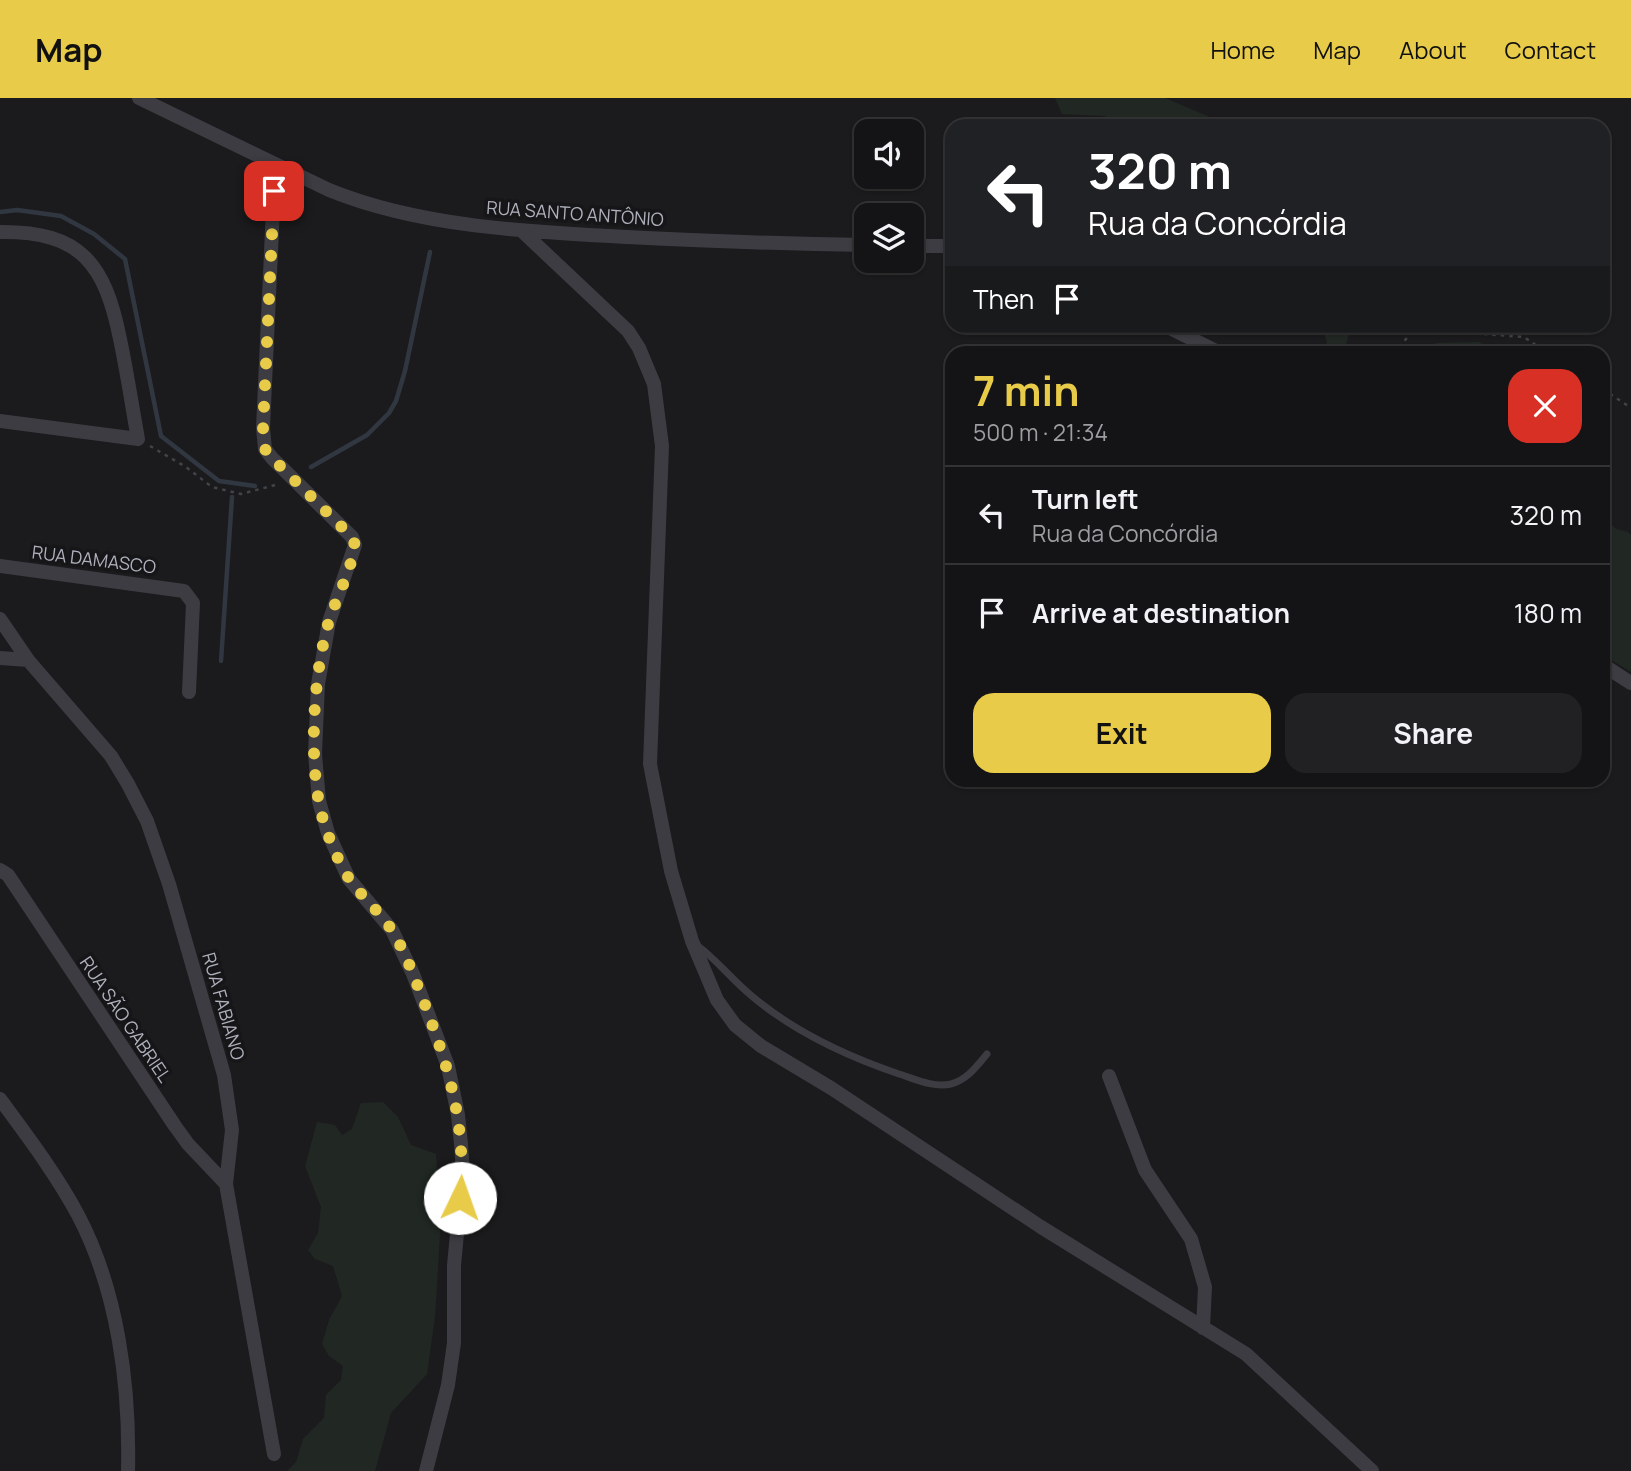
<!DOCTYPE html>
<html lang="en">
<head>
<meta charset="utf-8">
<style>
	:root { --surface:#141416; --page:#212123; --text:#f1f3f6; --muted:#9d9ea1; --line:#333335; --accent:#e8cb48 }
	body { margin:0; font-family:Manrope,sans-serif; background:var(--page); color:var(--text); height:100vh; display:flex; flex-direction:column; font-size:26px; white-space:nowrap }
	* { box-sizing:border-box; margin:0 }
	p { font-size:23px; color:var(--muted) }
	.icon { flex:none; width:38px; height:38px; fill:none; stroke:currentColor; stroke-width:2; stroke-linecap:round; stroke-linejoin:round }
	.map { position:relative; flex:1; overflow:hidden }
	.details { position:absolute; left:945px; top:248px; width:665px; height:441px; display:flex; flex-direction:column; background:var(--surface); border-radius:21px; box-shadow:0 2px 5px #0004,0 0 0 2px var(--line) }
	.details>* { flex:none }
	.hud { position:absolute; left:945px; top:21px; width:665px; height:214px; border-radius:21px; box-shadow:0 2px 5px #0004,0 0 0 2px var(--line); background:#202124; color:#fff; overflow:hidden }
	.fabs { position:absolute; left:854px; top:21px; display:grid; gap:14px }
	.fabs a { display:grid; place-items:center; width:70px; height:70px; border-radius:14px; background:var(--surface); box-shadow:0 2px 5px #0004,0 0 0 2px var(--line); font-size:35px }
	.pin { position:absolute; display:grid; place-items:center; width:60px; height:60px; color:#fff; margin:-30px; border-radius:14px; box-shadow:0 4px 10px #0006 }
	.me { position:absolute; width:77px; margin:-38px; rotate:3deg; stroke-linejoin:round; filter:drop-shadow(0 0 5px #0008) }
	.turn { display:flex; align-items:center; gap:24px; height:147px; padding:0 28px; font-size:32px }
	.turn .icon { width:91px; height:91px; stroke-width:2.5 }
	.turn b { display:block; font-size:49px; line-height:60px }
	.then { display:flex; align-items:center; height:66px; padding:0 28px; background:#0003; gap:14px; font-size:26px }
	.round { display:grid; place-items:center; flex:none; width:74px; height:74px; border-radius:21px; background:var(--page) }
	.headline { display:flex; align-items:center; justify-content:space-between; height:119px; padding:0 28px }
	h1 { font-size:42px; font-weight:700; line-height:52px; color:var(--accent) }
	.action { display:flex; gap:14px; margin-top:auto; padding:14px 28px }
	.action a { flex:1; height:80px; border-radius:21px; background:var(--accent); color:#111; font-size:28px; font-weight:700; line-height:80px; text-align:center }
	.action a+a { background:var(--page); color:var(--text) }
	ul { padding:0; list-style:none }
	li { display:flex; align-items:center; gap:21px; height:98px; padding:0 28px; border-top:2px solid var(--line) }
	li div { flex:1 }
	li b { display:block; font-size:26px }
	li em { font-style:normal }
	header { display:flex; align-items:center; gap:42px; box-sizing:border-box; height:98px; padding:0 35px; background:var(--accent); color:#111 }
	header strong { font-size:33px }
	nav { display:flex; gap:38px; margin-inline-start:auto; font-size:24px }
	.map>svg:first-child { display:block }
	.green { fill:#212823 }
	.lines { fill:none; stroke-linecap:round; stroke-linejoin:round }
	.stream { stroke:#313741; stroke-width:4.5 }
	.path { stroke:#424349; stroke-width:2.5; stroke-dasharray:3.5 5; stroke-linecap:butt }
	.service { stroke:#3c3c42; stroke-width:7 }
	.minor { stroke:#3c3c42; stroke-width:14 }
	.route { stroke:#e8cb48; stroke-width:12; stroke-dasharray:0 21.6 }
	.labels { text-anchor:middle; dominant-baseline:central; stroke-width:7; stroke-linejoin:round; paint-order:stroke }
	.street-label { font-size:18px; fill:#aeb0bb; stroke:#161618 }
</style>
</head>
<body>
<header>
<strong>Map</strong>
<nav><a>Home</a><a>Map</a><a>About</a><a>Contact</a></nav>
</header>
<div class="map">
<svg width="1631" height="1373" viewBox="0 0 1631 1373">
	<rect width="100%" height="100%" fill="#1b1b1d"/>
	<path class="green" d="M1055 0H1165L1231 28H1114L1105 18 1062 16Z
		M1322 228H1351L1344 255H1322L1327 244Z
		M1479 244 1500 255H1427L1436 245Z
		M1603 418 1616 431 1628 434 1631 437V574L1603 557Z
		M383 1004 398 1019 411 1047 436 1056 441 1120 435 1219 427 1276 391 1315 375 1373H287L296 1364 303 1341 324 1320 326 1297 341 1282 343 1268 329 1258 322 1246 329 1222 342 1198 333 1168 315 1161 308 1152 318 1135 321 1109 305 1068 317 1024 335 1027 342 1037 352 1031 361 1005Z"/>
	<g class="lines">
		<path class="stream" d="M0 114 17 112 61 118 94 136 125 161 161 338 219 383 255 388
			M311 369 367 337 389 315 396 303 405 273 430 154
			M221 563 232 399"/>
		<path class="path" d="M1394 256 1414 231 1524 239 1549 256
			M1603 291 1631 310
			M150 348 186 369 212 389 241 396 279 386"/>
		<path class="service" d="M698 848C718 863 733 883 753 899 796 935 846 958 899 976 915 981 933 990 951 986 967 982 977 968 987 956"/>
		<path class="minor" d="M139 0 329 92C420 129 529 134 627 139 707 143 786 146 866 147
			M275 66 263 330 265 351 272 360 352 439 355 447 329 524 318 586 315 656 319 703 328 735 349 781 392 832 413 876 448 968 458 1017 461 1046 463 1074 454 1167V1245L448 1287 426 1373
			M0 134C81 133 105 166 120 241 127 274 132 308 138 341L0 323
			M523 134 628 233 639 250 654 286 662 348 650 666 671 773 692 843 717 902 735 927 761 948 831 990 1041 1129 1246 1256 1372 1373
			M912 148H952
			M1166 228 1222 256
			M0 468 184 493 193 505 189 594
			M0 521 28 562 111 658 128 686 147 723 169 786 224 977 232 1032 226 1086 274 1356
			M0 560 28 562
			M1603 567 1631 585
			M0 772 8 777 175 1028 188 1046 226 1086
			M1109 978 1145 1072 1191 1141 1205 1189 1203 1230
			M0 1001C28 1039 56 1076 78 1117 118 1193 130 1288 128 1373"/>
	</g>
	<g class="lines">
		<path class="route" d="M274 93 263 330 265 351 272 360 352 439 355 447C351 473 337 498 329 523 313 576 308 665 322 718 328 739 338 764 350 782 362 799 379 813 391 831 404 851 413 876 422 899 448 967 467 1026 460 1100"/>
	</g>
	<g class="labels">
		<g class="street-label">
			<text transform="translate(575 115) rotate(4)">RUA SANTO ANTÔNIO</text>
			<text transform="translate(94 461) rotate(7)">RUA DAMASCO</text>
			<text transform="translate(224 908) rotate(74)">RUA FABIANO</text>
			<text transform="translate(126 921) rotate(56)">RUA SÃO GABRIEL</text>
		</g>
	</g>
</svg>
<div class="fabs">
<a><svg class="icon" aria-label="sound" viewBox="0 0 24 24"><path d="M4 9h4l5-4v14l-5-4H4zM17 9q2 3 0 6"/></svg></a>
<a><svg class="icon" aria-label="layers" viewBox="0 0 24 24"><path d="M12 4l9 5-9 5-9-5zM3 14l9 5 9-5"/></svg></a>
</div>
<div class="pin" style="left:274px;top:93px;background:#d93025"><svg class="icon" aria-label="arrive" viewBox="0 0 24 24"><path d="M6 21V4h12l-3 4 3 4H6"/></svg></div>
<svg class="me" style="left:460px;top:1100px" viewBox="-20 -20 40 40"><circle r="19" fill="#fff"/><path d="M0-13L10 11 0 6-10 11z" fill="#e8cb48"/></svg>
<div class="hud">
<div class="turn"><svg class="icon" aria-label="left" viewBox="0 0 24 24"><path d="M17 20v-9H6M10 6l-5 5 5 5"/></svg><div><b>320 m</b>Rua da Concórdia</div></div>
<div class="then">Then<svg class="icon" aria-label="arrive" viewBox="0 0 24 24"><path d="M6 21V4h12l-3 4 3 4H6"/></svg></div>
</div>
<section class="details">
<div class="headline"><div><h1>7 min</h1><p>500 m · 21:34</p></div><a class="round" style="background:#d93025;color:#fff"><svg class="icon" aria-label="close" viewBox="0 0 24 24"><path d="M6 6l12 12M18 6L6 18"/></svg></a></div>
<ul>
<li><svg class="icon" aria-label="left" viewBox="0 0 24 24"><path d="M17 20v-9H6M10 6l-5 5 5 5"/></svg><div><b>Turn left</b><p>Rua da Concórdia</p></div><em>320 m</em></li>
<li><svg class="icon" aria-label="arrive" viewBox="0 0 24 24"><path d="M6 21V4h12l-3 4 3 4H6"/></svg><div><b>Arrive at destination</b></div><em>180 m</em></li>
</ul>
<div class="action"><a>Exit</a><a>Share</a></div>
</section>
</div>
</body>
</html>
